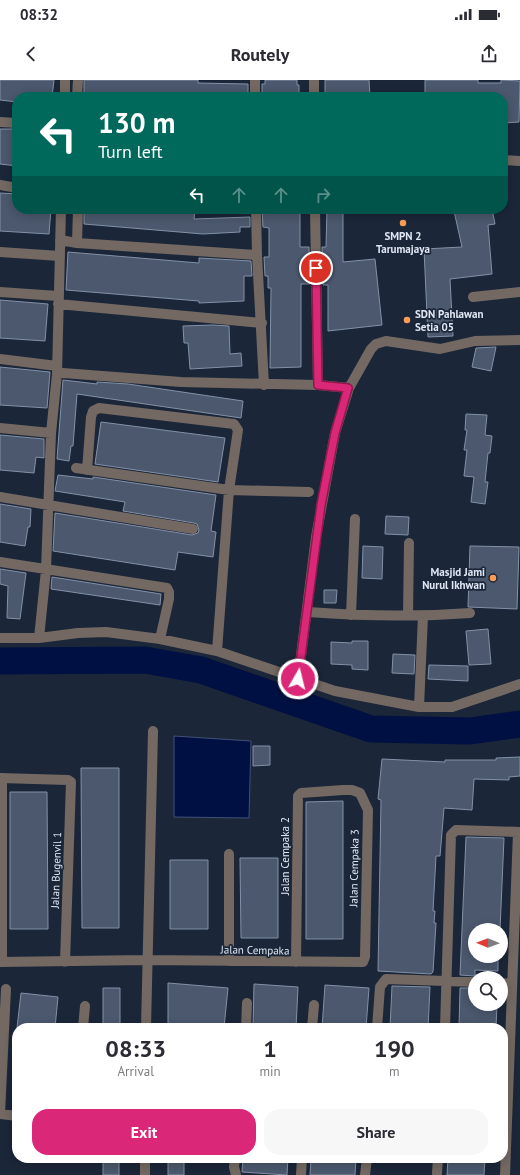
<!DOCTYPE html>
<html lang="en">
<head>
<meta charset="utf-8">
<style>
	:root { --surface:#fff; --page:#f7f7f7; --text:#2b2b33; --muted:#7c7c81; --accent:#db2777 }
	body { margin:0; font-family:"PT Sans",sans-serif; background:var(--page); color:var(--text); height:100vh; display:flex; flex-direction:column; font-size:15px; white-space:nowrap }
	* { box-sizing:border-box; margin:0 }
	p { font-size:13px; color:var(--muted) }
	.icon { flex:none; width:22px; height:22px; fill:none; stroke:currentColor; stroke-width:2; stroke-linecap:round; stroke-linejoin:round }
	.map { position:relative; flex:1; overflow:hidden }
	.side { position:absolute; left:12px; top:943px; width:496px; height:140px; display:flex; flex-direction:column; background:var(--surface); border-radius:16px; box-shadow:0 2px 10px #0003 }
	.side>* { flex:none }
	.hud { position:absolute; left:12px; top:12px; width:496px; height:122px; border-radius:16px; box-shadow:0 2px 10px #0003; background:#00695c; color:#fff; overflow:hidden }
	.needle { width:26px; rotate:271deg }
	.tools { position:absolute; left:468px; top:843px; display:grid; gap:8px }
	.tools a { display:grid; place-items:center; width:40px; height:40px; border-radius:50%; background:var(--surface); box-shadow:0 2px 10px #0003; font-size:20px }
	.pin { position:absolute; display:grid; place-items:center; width:34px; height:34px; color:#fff; margin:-17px; border:2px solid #fff; border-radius:50%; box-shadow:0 1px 4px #0007 }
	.me { position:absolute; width:44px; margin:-22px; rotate:8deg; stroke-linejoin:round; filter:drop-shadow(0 0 3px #0008) }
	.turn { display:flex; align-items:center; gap:14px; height:84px; padding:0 20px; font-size:18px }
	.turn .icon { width:52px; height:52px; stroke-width:2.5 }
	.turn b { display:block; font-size:28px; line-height:34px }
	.lanes { display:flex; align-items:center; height:38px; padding:0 20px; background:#0003; justify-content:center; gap:20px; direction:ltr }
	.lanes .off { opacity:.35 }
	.eta { display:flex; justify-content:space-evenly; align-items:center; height:68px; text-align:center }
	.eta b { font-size:24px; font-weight:700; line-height:28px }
	.action { display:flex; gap:8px; margin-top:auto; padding:8px 20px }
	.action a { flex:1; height:46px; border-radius:16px; background:var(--accent); color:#fff; font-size:16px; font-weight:700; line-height:46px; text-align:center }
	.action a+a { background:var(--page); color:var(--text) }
	.status { display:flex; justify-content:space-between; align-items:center; height:28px; padding:0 20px; background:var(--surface); direction:ltr }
	.status svg { height:11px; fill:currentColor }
	header { display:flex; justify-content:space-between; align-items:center; height:52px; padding:0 20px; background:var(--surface); font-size:18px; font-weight:700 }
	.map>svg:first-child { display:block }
	.water { fill:#001042; stroke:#435077 }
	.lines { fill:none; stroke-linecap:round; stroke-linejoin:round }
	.river { stroke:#001042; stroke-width:27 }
	.building { fill:#4b586d; stroke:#8391a8 }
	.street { stroke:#736962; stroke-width:10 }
	.route-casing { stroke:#8e194d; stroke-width:10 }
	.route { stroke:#db2777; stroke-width:7 }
	.poi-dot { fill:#fd9c55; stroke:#1b2639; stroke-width:1.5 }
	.labels { text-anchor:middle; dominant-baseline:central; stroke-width:3.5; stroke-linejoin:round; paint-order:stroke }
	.poi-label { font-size:11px; font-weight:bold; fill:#e0e7f4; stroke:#1b2639 }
	.street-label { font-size:11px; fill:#e0e7f4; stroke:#1b2639 }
</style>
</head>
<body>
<div class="status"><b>08:32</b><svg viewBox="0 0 49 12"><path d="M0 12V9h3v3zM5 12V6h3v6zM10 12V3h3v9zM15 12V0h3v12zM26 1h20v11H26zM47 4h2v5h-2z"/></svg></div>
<header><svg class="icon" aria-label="back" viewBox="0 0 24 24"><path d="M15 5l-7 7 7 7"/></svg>Routely<svg class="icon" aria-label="share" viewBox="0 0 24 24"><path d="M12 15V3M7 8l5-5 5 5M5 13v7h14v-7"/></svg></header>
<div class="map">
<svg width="520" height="1095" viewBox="0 0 520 1095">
	<rect width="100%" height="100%" fill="#1b2639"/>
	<path class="water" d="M174 656 251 661 249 738 174 737Z"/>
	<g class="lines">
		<path class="river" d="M0 581 145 580 201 590 371 649 470 651 520 644"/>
	</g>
	<path class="building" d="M0 0H54L52 17H17V22L0 20Z
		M84 0H198V3L248 4V16L84 17Z
		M265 0H297V5H299V17L262 16V4H265Z
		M325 0H369L370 17H325Z
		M425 0H478V3H501V0L520 1 519 42 503 43V17H425Z
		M0 49H17V86L0 84Z
		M0 113 17 114V129H51L49 154 0 151Z
		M84 129H195L194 139 250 137V147H240V152L203 154 84 144Z
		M262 129H300V167H309L310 204H301V287L270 288 271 208H268V196H265L264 177H269V148L263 147Z
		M327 129H343V182L375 179 382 245 328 251V205H323L322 167H326Z
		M464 129H492L495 144 488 145 492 194 450 199 453 256 428 257 424 169 462 167 454 131Z
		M68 172 199 183V178L251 181 252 196H244V221L199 223V221L66 210Z
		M0 220 48 224 45 261 0 258Z
		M213 245 229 246 230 274 241 273 242 286 190 289 188 263H184L183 246Z
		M496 267 491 291 472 287 476 268Z
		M0 287 50 292 47 328 0 325Z
		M63 300 97 304V302L128 304 243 321 241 338 77 314 73 366H71L69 381 57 379Z
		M466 334 487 335 485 355 492 356 490 373H488L485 402H488L485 424 471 422 474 397 464 396 467 370H464L467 350H465Z
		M101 342 225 358 218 402 95 384Z
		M0 355 44 359V378L36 377 34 393 0 390Z
		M58 395 93 399V397L216 415 211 451 216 452 213 477 178 472 175 490 53 471 55 433 192 455 198 453 199 450 197 444 194 443 123 431 125 422 55 411Z
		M0 424 31 429 30 447H28L25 466 0 462Z
		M386 436 409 437 408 455 385 454Z
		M363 466 383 467 382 499 362 498Z
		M470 466 519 467 517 529 468 527Z
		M0 489 26 493 20 539 7 538 8 506 0 504Z
		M52 497 161 514 160 525 51 509Z
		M324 510H337L336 523H324Z
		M488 549 491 584 469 585 466 551Z
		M352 561H368V590L352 589V585L331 584V562L352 563Z
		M393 574 415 575 414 594 392 593Z
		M429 585 468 586V601L428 599Z
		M253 666H270V685L253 686Z
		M520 677V696L509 697V700L474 699 472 730 444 728 440 776H436L433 831H435L434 843H436L433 892 431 894 378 891 381 720 378 719 382 679 445 682V680H496V678Z
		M81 688H119V848H82Z
		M10 712H47L48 849H10Z
		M343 721V859H306V722Z
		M466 757 504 758 500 850H475V876H498V891L475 890V896L460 895Z
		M240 778H278V858H241Z
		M170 780H208V849H170Z
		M168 903 228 908 224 948H168Z
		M254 904 298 907 296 948H253Z
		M325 905 369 908 366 948H322Z
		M392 906 430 907 428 948H390Z
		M103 908H120V948H103Z
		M460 908H475V924H497L496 948H459Z
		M21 913 58 917 55 948H17Z
		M103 1078H119V1095H103Z
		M168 1078H184V1095H168Z
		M243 1078H288L287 1095 242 1092Z
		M311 1078H356L355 1095H310Z
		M448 1078H485L484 1095H447Z"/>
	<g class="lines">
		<path class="street" d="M314 0V17
			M65 17V0
			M77 17 78 0
			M255 17V0
			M0 42 17 43
			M503 80 520 81
			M0 105 17 108
			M256 129 257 175 264 305
			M315 129 318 305
			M60 160 77 163 257 175
			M77 163 78 129
			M0 172 60 176
			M0 212 58 216
			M473 217 520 212
			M58 224 262 243
			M0 279 57 286
			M57 294 63 293 181 302 318 305 349 308
			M0 348 51 353
			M76 388 229 410 309 412
			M87 390 91 337 93 331 99 328 234 344 238 350 229 410 217 571
			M0 417 193 449
			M0 482 167 508 169 512V519L160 559
			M308 532C362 536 416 537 470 533
			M351 535 355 439
			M408 535 409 463
			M0 558H39L78 553 106 552 160 559 217 571 335 611 419 627H452L520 604
			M39 558 46 490 51 353 57 294 61 129
			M298 599 316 457 335 353 349 308 371 269 376 264 386 261 440 269 475 261 520 260
			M419 627 423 536
			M0 698 68 700 71 702 65 882
			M229 774V881
			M0 882 146 880 363 882 365 877 368 730 360 713 352 710H343L301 713 298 716 296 882
			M2 882V698
			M501 903 512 904
			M83 948 85 926
			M146 948 153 651
			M246 948 247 923
			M312 948 314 925
			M377 948 380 907 386 899 475 902
			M445 948 451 755 456 750 520 752
			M0 1034 6 909
			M0 1034 17 1036
			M235 1078 234 1087 236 1095
			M437 1093 438 1078
			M145 1095V1078
			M301 1095 302 1078
			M365 1095 367 1078
			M505 1095 518 752"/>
	</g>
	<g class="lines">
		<g class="route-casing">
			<path id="route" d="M298 599 321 425 335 353 348 308 318 305 316 188"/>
		</g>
		<use href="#route" class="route"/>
	</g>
	<g class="poi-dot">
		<circle cx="403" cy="143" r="4"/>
		<circle cx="407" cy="240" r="4"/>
		<circle cx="493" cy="498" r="4"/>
	</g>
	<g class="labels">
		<g class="poi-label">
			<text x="403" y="156">SMPN 2<tspan x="403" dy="13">Tarumajaya</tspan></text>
			<text x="415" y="234" text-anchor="start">SDN Pahlawan<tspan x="415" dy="13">Setia 05</tspan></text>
			<text x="485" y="492" text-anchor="end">Masjid Jami<tspan x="485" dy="13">Nurul Ikhwan</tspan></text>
		</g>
		<g class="street-label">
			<text transform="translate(285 776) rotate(-90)">Jalan Cempaka 2</text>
			<text transform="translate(354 788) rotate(-89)">Jalan Cempaka 3</text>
			<text transform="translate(56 790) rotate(-88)">Jalan Bugenvil 1</text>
			<text transform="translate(255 870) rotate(1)">Jalan Cempaka</text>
		</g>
	</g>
</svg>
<div class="tools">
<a><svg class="needle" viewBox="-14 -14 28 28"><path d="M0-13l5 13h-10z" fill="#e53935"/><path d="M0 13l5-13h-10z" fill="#7c7c81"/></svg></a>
<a><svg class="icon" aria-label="search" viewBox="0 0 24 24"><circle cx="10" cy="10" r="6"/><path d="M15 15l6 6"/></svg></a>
</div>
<div class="pin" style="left:316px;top:188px;background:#d93025"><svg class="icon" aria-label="arrive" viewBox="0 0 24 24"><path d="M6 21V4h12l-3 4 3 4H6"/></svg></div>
<svg class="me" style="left:298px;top:599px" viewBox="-20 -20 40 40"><circle r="17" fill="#db2777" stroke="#fff" stroke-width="3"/><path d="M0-11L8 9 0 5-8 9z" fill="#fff"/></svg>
<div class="hud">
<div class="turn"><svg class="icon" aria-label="left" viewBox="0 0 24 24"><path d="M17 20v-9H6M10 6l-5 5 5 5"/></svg><div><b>130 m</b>Turn left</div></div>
<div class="lanes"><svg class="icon" aria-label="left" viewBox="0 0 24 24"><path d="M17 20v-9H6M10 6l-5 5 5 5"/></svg><svg class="icon off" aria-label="ahead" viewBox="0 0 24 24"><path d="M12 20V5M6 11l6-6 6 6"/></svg><svg class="icon off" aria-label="ahead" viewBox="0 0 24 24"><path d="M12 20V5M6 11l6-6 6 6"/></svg><svg class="icon off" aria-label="right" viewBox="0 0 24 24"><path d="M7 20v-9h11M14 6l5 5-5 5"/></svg></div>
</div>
<section class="side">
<div class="eta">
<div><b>08:33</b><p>Arrival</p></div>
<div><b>1</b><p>min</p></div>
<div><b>190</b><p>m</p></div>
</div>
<div class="action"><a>Exit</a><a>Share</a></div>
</section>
</div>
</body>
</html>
